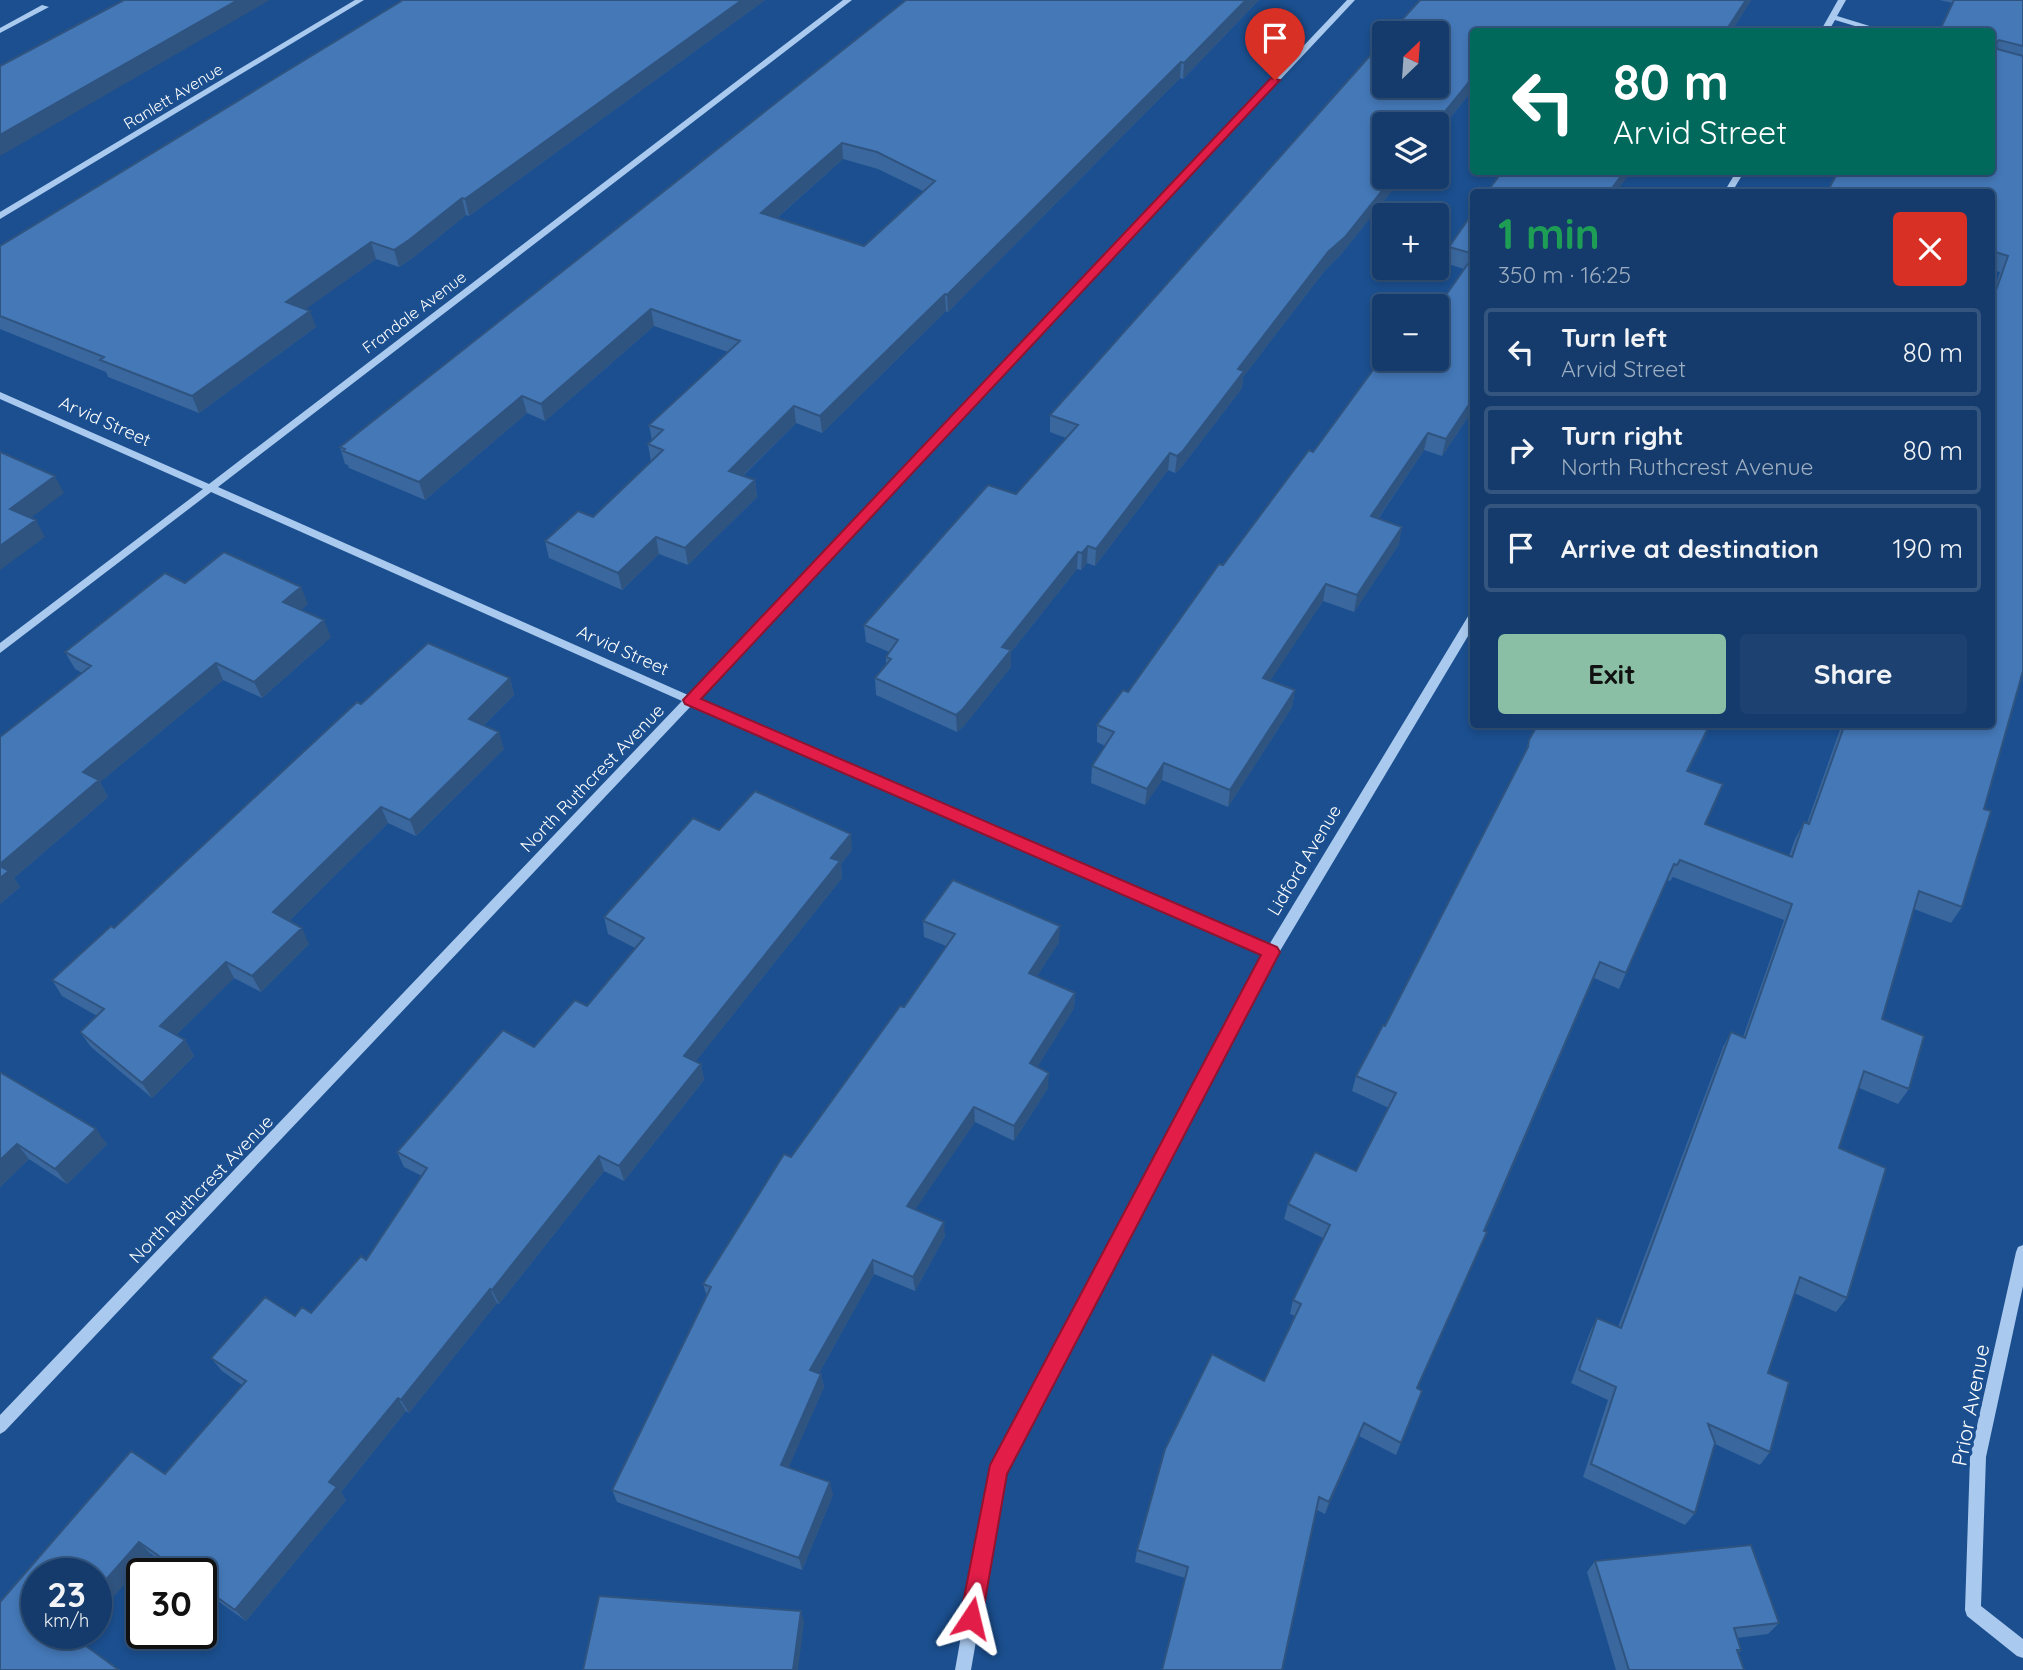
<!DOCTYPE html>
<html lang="en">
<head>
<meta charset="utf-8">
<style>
	:root { --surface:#143b6b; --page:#1d4271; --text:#f1f3f6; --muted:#9dadc1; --line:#33557e; --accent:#8abfa5 }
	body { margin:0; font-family:Quicksand,sans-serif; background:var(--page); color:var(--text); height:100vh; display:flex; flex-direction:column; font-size:26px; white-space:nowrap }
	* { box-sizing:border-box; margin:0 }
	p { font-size:23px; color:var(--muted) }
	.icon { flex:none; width:38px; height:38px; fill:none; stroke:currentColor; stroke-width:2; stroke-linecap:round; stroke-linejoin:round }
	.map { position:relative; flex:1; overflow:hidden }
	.drawer { position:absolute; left:1470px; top:189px; width:525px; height:539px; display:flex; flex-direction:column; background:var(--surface); border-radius:7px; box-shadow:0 4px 10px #0003,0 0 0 2px var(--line) }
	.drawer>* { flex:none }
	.banner { position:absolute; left:1470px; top:28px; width:525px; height:147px; border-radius:7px; box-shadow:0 4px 10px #0003,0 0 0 2px var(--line); background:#00695c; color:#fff; overflow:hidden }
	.needle { width:46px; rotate:25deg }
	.tools { position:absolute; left:1372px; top:21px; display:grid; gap:14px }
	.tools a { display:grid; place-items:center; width:77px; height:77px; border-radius:7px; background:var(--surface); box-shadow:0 4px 10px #0003,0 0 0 2px var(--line); font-size:35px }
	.speed { position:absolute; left:21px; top:1558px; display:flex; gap:14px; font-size:35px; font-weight:700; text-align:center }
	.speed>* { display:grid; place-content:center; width:91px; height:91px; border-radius:50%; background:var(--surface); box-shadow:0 4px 10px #0003,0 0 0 2px var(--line); line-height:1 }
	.speed small { font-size:18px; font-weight:400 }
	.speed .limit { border:4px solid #111; border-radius:10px; background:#fff; color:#111 }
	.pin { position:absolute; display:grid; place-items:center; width:60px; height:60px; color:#fff; margin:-72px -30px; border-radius:50% 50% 50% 0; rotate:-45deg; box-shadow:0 0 7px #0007 }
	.pin .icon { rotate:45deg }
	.me { position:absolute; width:77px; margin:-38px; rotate:10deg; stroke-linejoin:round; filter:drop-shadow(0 0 5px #0008) }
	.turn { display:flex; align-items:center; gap:24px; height:147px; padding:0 28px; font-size:32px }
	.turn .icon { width:91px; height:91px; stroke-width:2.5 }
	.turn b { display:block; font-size:49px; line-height:60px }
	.round { display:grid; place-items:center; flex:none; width:74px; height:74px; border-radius:7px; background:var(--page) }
	.headline { display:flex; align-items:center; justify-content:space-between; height:119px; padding:0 28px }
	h1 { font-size:42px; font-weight:700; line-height:52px; color:#1e9e55 }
	.cta { display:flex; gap:14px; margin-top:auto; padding:14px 28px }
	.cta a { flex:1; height:80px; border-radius:7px; background:var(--accent); color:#111; font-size:28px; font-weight:700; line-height:80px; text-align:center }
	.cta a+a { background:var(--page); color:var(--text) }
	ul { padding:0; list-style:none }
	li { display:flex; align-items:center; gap:21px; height:88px; margin:0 14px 10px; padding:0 14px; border:4px solid var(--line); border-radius:7px }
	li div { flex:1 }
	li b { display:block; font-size:26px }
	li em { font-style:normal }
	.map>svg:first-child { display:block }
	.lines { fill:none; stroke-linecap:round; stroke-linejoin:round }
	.minor { fill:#a9c9ee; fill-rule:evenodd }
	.wall { fill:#3a679d; fill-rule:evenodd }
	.shaded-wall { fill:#305480 }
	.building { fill:#4478b7; stroke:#305480; stroke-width:2; fill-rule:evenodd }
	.route { fill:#e11d48; stroke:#92132f; stroke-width:2 }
	.labels { text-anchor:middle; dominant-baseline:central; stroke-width:7; stroke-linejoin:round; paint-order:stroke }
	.far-street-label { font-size:16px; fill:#fff; stroke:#1b4f8f }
	.street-label { font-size:18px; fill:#fff; stroke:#1b4f8f }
	.near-street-label { font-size:21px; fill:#fff; stroke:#1b4f8f }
</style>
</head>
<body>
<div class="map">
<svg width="2023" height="1670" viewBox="0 0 2023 1670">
	<rect width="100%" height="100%" fill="#1b4f8f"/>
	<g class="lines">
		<path class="minor" d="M355 0H364L0 219V212Z
			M843 0H852L218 487 688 695 1347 0H1355L698 699 1269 945 1470 613 1474 612V626L1277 956 1005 1474 971 1670H955L991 1466 1264 954 692 705 5 1431 0 1434V1415L682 701 211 492 0 653V643L203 489 0 399V392L209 484Z
			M1838 0H1846L1837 16 1889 32H1875L1835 20 1828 32H1820Z
			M42 5 49 7 0 33V28Z
			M1736 172H1744L1732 192H1724Z
			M2023 1245V1286L1986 1457 1981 1606 2023 1639V1658L2017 1656 1967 1616 1965 1610 1970 1457 2016 1252 2018 1247Z"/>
	</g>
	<path class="wall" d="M403 0H765L469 216 466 215 414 257 399 267 376 259 305 309 316 327 199 413 108 377 106 372 0 329V246Z
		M906 0H1259L1183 79 1180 78 948 312 946 311 822 433 796 423 743 476 755 480 757 497 688 565 659 554 622 590 549 558 545 541 593 517 651 462 648 444 652 441 649 425 728 352 654 326 545 421 527 413 425 500 349 468 348 465 345 464 340 447ZM843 159 878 169 923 191 864 246 777 218Z
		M1420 0H1751L1731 32H1474V88L1342 253 1326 269 1243 377 1242 388 1180 469 1175 473 1168 470 1095 566 1087 563 1081 570 1077 569 1011 652V667L964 726 957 732 876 695 875 678 886 664V657L889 652 866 642 864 625 1016 494 1066 438 1050 432V415Z
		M1939 0H2023V673L1984 809 1962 907 1951 923 1914 909 1882 1019 1909 1089 1898 1104 1859 1088 1839 1148 1847 1298 1836 1312 1794 1293 1768 1373 1770 1452 1760 1465 1715 1444 1695 1513 1685 1525 1583 1477 1608 1400 1571 1383 1590 1332 1597 1318 1618 1327 1723 1047 1731 1032 1743 1037 1784 920 1673 877 1670 881 1667 880 1619 989 1594 978 1417 1389 1422 1391 1396 1455 1359 1436 1325 1514 1317 1510 1185 1578 1135 1562 1137 1550 1264 1381 1295 1316 1290 1314 1293 1300 1323 1238 1284 1219 1288 1204 1356 1171 1389 1108 1352 1091 1356 1076 1385 1026 1525 753 1529 740 1538 724H1711L1688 771 1705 824 1789 856 1795 839 1804 822 1807 823 1842 724H1992V297L2000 272 1992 270V172L1953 3Z
		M1474 211V408L1442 456 1424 450 1378 519 1399 544 1354 612 1323 601 1270 680 1295 690 1292 707 1228 807 1162 780 1145 805 1091 783 1092 766 1105 746 1097 742V725L1128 692 1223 565 1313 452 1437 359 1464 269 1445 263 1449 247Z
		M185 583 308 604 301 610 331 637 262 698 223 680 100 782 108 797 14 878 20 887 0 904 82 673 75 669 65 652Z
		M510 678 514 695 484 725 504 749 416 836 388 823 289 921 309 944 261 992 234 978 176 1035 185 1040 194 1056 152 1098 91 1047 80 1032 97 1016 62 996 52 980 114 928 361 704Z
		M719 830 852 850 841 864 842 878 695 1062 701 1064 704 1080 624 1181 604 1171 499 1304 497 1303 409 1413 406 1411 341 1492 346 1500 246 1621 201 1589V1573H178L151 1554 37 1633H82L77 1639 0 1670 165 1474 242 1385 222 1371 211 1358 295 1316 311 1313 366 1260 422 1176 404 1167 397 1152 587 1006 635 948 608 934 604 917Z
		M923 921 1059 942 1037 976 1075 993 1074 1008 1037 1067 1048 1088 1014 1141 975 1122 915 1209 945 1236 915 1291 874 1274 819 1373 821 1374 824 1387 788 1468 833 1495 802 1570 617 1502 612 1490 707 1297 703 1284 791 1157 904 1007 946 946 924 937Z
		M0 1072 107 1144 67 1184 29 1159 0 1187Z
		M1595 1561 1779 1623 1768 1634 1737 1638 1741 1650 1738 1653 1744 1670H1616L1587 1572Z"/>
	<path class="shaded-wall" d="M238 0H270L0 156V135Z
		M742 0H765L469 216 465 199Z
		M1246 0H1259L1183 79 1184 63Z
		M1746 0H1751L1731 32H1725Z
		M1181 62 1180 78 948 312 947 295Z
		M1474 76V88L1437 134V124H1435Z
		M842 143 843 159 763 230 761 213Z
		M1624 172H1631L1616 192H1609Z
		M1393 177H1403L1342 253 1326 269 1243 377 1242 388 1180 469 1175 473 1177 456 1238 369 1328 252Z
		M462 198 466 215 414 257 399 267 394 250Z
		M371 242 376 259 292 319 286 302Z
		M945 294 946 311 822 433 820 416Z
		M651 309 654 326 545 421 541 404Z
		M310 311 316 327 199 413 192 396Z
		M522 396 527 413 425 500 419 482Z
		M1474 397V408L1442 456 1446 439Z
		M794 406 796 423 731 487 729 471Z
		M1428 433 1424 450 1368 533 1371 516Z
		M1170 453 1168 470 1095 566 1096 549Z
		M55 476 64 493 20 526 10 509Z
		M755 480 757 497 688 565 685 548Z
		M36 520 45 537 0 570V546Z
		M1402 527 1399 544 1354 612 1357 595Z
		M656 537 659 554 622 590 618 573Z
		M1088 546 1087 563 1081 570 1082 553Z
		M1078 552 1077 569 1011 652V667L964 726 957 732 956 715 1002 647Z
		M1326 584 1323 601 1261 695 1263 678Z
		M301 587 308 604 290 619 283 602Z
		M324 620 331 637 262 698 254 682Z
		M216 663 223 680 100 782 108 797 14 878 20 887 0 904V864L83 772Z
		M510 678 514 695 474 735 469 719Z
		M1295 690 1292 707 1228 807 1230 790Z
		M1710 724H1711L1680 788 1687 771Z
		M499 732 504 749 416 836 410 820Z
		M1164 763 1162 780 1145 805 1147 789Z
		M381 807 388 823 281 929 273 912Z
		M851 834 852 850 841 864 842 878 688 1071 684 1056 831 858Z
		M1060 926 1059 942 1029 989V973Z
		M302 928 309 944 261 992 252 976Z
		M226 962 234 978 169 1042 160 1026Z
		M1075 993 1074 1008 1030 1079V1063Z
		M185 1040 194 1056 152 1098 142 1083Z
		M701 1064 704 1080 624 1181 619 1166Z
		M1049 1073 1048 1088 1014 1141V1126Z
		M974 1107 975 1122 908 1220 907 1206Z
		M96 1129 107 1144 67 1184 55 1169Z
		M17 1144 29 1159 0 1187V1160Z
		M599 1156 604 1171 499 1304 492 1290Z
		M944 1222 945 1236 915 1291 913 1277Z
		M873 1260 874 1274 813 1384 810 1370Z
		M490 1289 497 1303 409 1413 401 1400Z
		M821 1374 824 1387 784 1478 781 1465Z
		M398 1398 406 1411 341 1492 346 1500 246 1621 235 1610 329 1482Z
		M1364 1423 1359 1436 1325 1514 1329 1502Z
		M830 1482 833 1495 802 1570 799 1558Z
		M139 1542 151 1554 96 1617V1591Z
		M801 1611 804 1622 798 1670H793Z
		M68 1633H82L76 1640Z"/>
	<path class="building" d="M124 0H238L0 135V66Z
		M403 0H742L465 199 462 198 409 240 394 250 371 242 286 302 310 311 192 396 100 360 104 357 0 316V246Z
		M906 0H1246L1184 63 1181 62 947 295 945 294 820 416 794 406 729 471 755 480 685 548 656 537 618 573 545 541 578 511 593 517 663 450 648 444 663 430 649 425 740 341 651 309 541 404 522 396 419 482 343 451 345 449 340 447ZM842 143 877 152 935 181 864 246 761 213Z
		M1420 0H1746L1725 32H1474V76L1435 124H1384V177H1393L1345 237 1328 252 1238 369 1244 371 1182 452 1177 456 1170 453 1096 549 1088 546 1082 553 1078 552 1002 647 1011 650 963 709 956 715 875 678 891 659 886 657 898 640 864 625 988 485 1016 494 1078 425 1050 415 1384 40V86H1437V33H1390Z
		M1954 0H2023V46L1999 40 1996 43 1997 49 2023 56V671L1984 809 1991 811 1962 907 1919 891 1882 1019 1924 1036 1909 1089 1864 1071 1839 1148 1886 1168 1847 1298 1800 1277 1768 1373 1789 1382 1770 1452 1708 1424 1715 1443 1695 1513 1591 1464 1616 1387 1579 1370 1597 1318 1621 1328 1731 1032 1745 1038 1792 904 1680 860 1677 865 1674 864 1626 973 1600 962 1484 1231 1487 1232 1417 1388 1422 1391 1401 1443 1364 1423 1329 1502 1319 1497 1282 1670H1162L1188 1567 1137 1550 1165 1449 1212 1354 1264 1381 1301 1304 1293 1300 1330 1225 1288 1204 1315 1152 1356 1171 1396 1093 1356 1076 1383 1025 1385 1026 1528 747 1529 740 1538 724H1710L1687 771 1723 784 1705 824 1792 857 1804 822 1809 824 1845 724H1992V302L2008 256 1992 251V192H1827L1838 172H1992V32H1939Z
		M1502 172H1624L1609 192H1487Z
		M1474 211V254L1449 247Z
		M1474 255V397L1446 439 1428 433 1371 516 1402 527 1357 595 1326 584 1263 678 1295 690 1230 790 1164 763 1147 789 1092 766 1114 732 1097 725 1123 690 1128 692 1219 564 1223 565 1309 450 1313 452 1384 355V359H1437V308Z
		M0 452 55 476 10 509 36 520 0 546Z
		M224 552 301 587 283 602 324 620 254 682 216 663 83 772 99 780 0 864V737L91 666 65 652 165 573 185 583Z
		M428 643 510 678 469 719 499 732 410 820 381 807 273 912 302 928 252 976 226 962 160 1026 185 1040 142 1083 80 1032 104 1009 52 980 111 926 114 928 357 702 361 704Z
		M755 791 851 834 831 858 840 861 684 1056 701 1064 619 1166 599 1156 492 1290 490 1289 401 1400 398 1398 329 1482 337 1487 235 1610 201 1586V1573H183L139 1542 96 1591V1573H37V1633H68L119 1670H0V1602L131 1451 165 1474 246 1381 211 1358 265 1297 295 1316 302 1307 311 1313 361 1256 366 1260 427 1168 397 1152 503 1030 534 1047 575 1000 587 1006 644 938 604 917 693 818 719 830Z
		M0 866 9 871 0 878Z
		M953 880 1060 926 1029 973 1075 993 1030 1063 1049 1073 1014 1126 974 1107 907 1206 944 1222 913 1277 873 1260 810 1370 821 1374 781 1465 830 1482 799 1558 612 1490 711 1287 703 1284 784 1154 791 1157 900 1006 904 1007 955 934 923 921Z
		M0 1072 96 1129 55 1169 17 1144 0 1160Z
		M1751 1545 1779 1623 1734 1628 1741 1650H1737L1744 1670H1629L1595 1561Z
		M599 1596 801 1611 793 1670H583Z"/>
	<path class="route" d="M1271 78 1280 80 701 699 1277 947 1280 952 1007 1474 982 1618 979 1626 971 1629 964 1626 960 1618 990 1465 1261 955 685 704 683 700Z"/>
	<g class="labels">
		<g class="far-street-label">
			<text transform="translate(173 96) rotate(-31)">Ranlett Avenue</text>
			<text transform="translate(414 312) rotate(-37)">Frandale Avenue</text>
		</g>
		<g class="street-label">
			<text transform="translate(105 421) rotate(24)">Arvid Street</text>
			<text transform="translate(623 650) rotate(24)">Arvid Street</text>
			<text transform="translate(592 778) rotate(-46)">North Ruthcrest Avenue</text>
			<text transform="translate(1304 860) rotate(-59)">Lidford Avenue</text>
			<text transform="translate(201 1189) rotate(-46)">North Ruthcrest Avenue</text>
		</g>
		<g class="near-street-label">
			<text transform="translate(1970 1405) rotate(-79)">Prior Avenue</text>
		</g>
	</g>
</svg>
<div class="tools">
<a><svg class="needle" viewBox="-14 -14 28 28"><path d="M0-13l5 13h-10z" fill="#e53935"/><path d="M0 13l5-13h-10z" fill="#9dadc1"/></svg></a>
<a><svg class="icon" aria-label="layers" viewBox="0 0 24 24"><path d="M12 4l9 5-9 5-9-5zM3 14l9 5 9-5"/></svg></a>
<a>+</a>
<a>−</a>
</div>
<div class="speed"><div>23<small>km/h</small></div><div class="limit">30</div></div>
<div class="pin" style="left:1275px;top:80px;background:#d93025"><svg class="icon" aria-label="arrive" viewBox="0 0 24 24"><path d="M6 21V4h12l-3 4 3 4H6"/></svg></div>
<svg class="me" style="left:971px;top:1618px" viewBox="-20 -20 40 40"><path d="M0-17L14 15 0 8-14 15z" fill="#e11d48" stroke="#fff" stroke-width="4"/></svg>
<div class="banner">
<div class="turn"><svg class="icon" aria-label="left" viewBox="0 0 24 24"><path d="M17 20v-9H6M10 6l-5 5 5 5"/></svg><div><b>80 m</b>Arvid Street</div></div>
</div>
<section class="drawer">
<div class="headline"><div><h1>1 min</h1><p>350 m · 16:25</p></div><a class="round" style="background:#d93025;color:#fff"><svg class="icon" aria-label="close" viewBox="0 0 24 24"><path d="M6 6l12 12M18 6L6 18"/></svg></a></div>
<ul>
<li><svg class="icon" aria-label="left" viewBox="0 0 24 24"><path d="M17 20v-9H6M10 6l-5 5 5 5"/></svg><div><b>Turn left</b><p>Arvid Street</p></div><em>80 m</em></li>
<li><svg class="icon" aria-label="right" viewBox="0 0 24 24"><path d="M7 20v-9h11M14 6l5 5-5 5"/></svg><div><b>Turn right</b><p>North Ruthcrest Avenue</p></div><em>80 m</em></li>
<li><svg class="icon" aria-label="arrive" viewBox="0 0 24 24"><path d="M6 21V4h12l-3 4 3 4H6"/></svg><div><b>Arrive at destination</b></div><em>190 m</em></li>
</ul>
<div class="cta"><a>Exit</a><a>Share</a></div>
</section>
</div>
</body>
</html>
